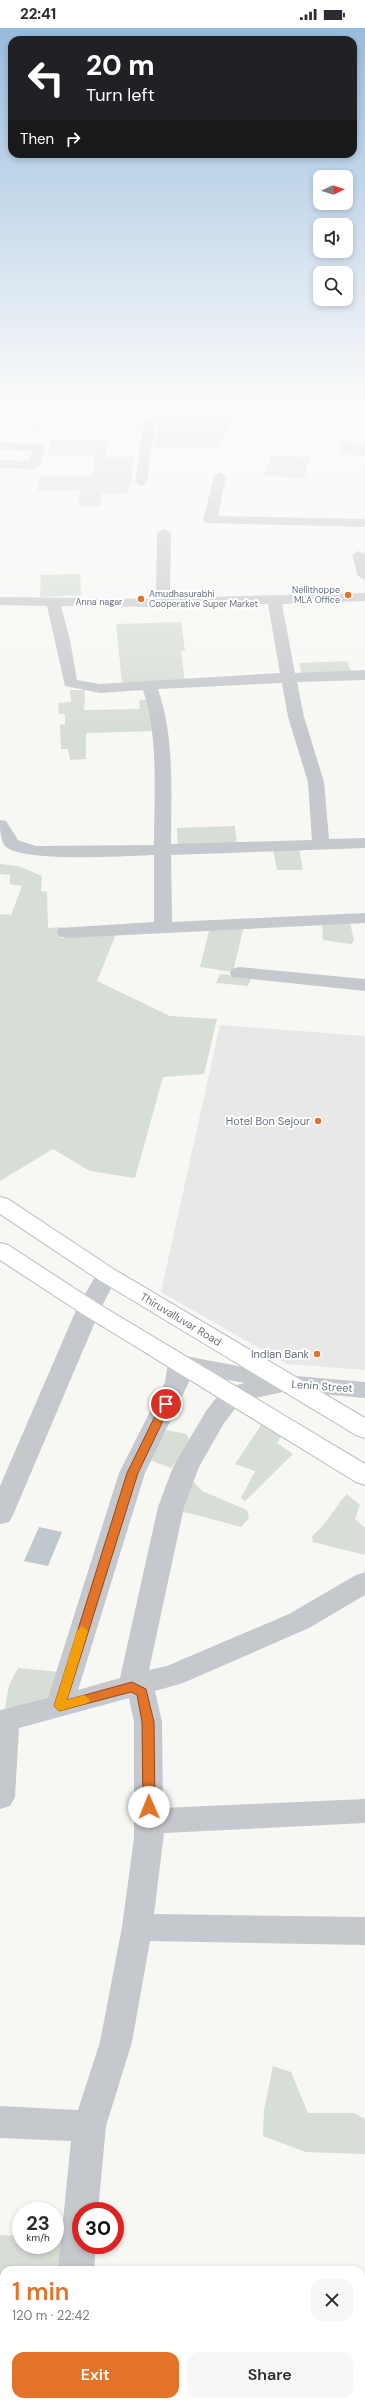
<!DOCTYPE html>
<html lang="en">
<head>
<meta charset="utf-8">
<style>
	:root { --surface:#fff; --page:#f7f7f7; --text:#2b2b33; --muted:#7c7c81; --accent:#e27329 }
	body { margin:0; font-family:"DM Sans",sans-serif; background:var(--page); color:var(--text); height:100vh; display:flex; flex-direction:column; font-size:15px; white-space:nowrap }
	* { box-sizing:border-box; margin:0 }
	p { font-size:13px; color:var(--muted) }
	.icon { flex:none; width:22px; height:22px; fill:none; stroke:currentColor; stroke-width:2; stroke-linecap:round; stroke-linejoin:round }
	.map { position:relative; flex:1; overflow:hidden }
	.panel { position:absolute; left:0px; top:2238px; width:365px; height:140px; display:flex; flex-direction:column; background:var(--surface); border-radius:12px 12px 0 0; box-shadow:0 2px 6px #0003 }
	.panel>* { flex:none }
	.banner { position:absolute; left:8px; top:8px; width:349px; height:122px; border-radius:12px; box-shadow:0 2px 6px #0003; background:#202124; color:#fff; overflow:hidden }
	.needle { width:26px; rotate:86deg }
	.tools { position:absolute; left:313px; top:142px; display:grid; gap:8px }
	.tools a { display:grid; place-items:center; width:40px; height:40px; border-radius:8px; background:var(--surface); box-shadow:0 2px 6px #0003; font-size:20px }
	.speed { position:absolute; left:12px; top:2174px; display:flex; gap:8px; font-size:20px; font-weight:700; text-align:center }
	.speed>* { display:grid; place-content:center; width:52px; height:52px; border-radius:50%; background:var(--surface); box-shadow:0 2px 6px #0003; line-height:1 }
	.speed small { font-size:10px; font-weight:400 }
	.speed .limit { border:6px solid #d22; background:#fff; color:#111 }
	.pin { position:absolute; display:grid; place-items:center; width:34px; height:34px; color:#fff; margin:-17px; border:2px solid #fff; border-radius:50%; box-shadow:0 1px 4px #0007 }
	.me { position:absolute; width:44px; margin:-22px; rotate:359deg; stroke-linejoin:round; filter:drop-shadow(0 0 3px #0008) }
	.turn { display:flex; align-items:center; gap:14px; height:84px; padding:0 12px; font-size:18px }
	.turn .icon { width:52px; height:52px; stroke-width:2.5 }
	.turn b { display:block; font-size:28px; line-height:34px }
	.then { display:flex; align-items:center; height:38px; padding:0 12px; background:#0003; gap:8px; font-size:15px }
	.round { display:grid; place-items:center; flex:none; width:42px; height:42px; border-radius:12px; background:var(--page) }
	.head { display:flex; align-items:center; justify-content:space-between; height:68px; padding:0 12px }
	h1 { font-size:24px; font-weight:600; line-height:30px; color:var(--accent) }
	.primary-button { display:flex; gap:8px; margin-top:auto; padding:8px 12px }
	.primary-button a { flex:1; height:46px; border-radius:12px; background:var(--accent); color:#fff; font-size:16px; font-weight:600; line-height:46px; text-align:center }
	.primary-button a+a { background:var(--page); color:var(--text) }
	.status { display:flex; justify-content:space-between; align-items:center; height:28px; padding:0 20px; background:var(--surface); direction:ltr }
	.status svg { height:11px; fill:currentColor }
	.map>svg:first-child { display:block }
	.built { fill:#e7e8e7 }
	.green { fill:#d7ded5 }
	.water { fill:#c0c8cf }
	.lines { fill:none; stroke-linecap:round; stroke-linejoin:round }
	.major-casing { stroke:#b8bbc0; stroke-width:2 }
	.highway-casing { stroke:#b8babe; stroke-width:2 }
	.minor { fill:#c5c8cc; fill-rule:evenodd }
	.major { fill:#fff; fill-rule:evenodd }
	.highway { fill:#fff; fill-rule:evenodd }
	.route { fill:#e27329; stroke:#934b1b }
	.slow { fill:#f59e0b }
	.poi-dot { fill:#e27329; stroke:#fff; stroke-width:1.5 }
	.labels { text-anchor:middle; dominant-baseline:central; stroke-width:4; stroke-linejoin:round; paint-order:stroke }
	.far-poi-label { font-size:9px; fill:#667285; stroke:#fff; text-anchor:end }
	.far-street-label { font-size:9px; fill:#667285; stroke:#fff }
	.poi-label { font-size:11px; fill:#667285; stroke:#fff; text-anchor:end }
	.street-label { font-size:11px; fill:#667285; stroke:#fff }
</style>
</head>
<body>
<div class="status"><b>22:41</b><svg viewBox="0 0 49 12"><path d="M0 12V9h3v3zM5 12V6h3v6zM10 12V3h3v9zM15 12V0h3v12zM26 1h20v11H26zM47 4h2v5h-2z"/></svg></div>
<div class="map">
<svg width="365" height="2378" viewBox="0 0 365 2378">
	<rect width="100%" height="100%" fill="#f7f7f4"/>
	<path class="built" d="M220 997 365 1008V1342L287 1336 161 1264Z"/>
	<path class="green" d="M231 392 218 419H154L158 394Z
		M51 412H108L105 429H133L132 451 127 466H101L100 478 79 479 80 462 38 463 40 448 93 447 95 427H48Z
		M343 415 365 416V428L339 426Z
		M271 428 310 429 304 450 264 448Z
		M80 546 81 567 40 569 41 547Z
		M181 594 185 623H181L185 654 122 655 116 596Z
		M347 633 352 645 302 647 299 635Z
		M70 662H85L84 682 140 681 139 672 149 671 155 703 86 705V731L70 732 68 721H61L60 697 65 696V686H59L58 675 71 674Z
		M235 798 237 817 178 819 177 800Z
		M273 821H299L303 842H277Z
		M0 836 18 838 42 848 41 863 47 864 48 900 61 899V910L116 906 97 953 170 988 217 991 204 1046 163 1049 135 1150 90 1143 53 1121 0 1153V886L11 887 22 858 10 856V847L0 846Z
		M350 894 354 913 351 916 323 912 322 895Z
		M244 898 233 944 200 939 210 899Z
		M220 946 252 949 248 958 216 955Z
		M266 1390 284 1403 277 1415 293 1426 245 1473 241 1470 255 1443 235 1436Z
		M166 1402 186 1406 190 1412C188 1424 177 1430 171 1440L149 1432Z
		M194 1454 202 1463 247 1482 249 1490 241 1499 193 1486 181 1484 185 1460Z
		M347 1466 360 1477 355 1491 365 1500V1527L313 1514 312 1508C327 1496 334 1480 347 1466Z
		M18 1640 60 1644 50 1675 5 1680 9 1657Z
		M273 2038 291 2044 308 2085H354L365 2091V2126L306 2124 263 2108 264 2082Z
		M0 2207 21 2208V2217H55V2209L71 2210 67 2242H4V2373L0 2372Z"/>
	<path class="water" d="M39 1499 62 1504 48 1538 24 1533Z"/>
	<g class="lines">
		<g class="major-casing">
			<path id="major" d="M0 1169 8 1171 115 1242 365 1390V1410L356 1407 99 1252 0 1186Z
				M0 1215 8 1217 97 1275 365 1436V1457L356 1454 81 1285 0 1232Z"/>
		</g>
		<g class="highway-casing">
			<path id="highway" d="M346 373H365V380L0 398V390Z"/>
		</g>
		<path class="minor" d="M151 381 157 385 147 454 141 458 135 454 145 385Z
			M0 414 43 416 45 419 40 437 34 441 0 440V432L29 433 32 423 0 422Z
			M220 444 226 448 218 488 365 491V499L205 495 203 492 214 448Z
			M164 501 171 505 170 570 365 565V573L282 576 295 645 365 642V652L297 654 304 689 324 754 329 811 365 810V820L171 827 172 894 365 885V895L66 910 59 908 57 904 59 900 154 894V827C127 828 21 835 5 818 0 811 0 801 0 792L6 793 18 812 36 818 154 817C154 767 159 710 143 662L100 665 65 658 47 578 0 577V569L156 571 157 505ZM268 576 280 645 100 656 77 652 70 612 61 578 163 579ZM282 655 288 689 308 754 312 812 171 816C171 766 175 710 158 661Z
			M359 523 365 526V552L358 548 352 527Z
			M239 939 365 951V963L232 949 230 945 232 941Z
			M107 1240 115 1242 118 1247 101 1280 13 1487 9 1494 0 1496V1458L77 1280 99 1242Z
			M180 1327 285 1347 365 1354V1370L287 1363 241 1373 224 1395 199 1439 184 1479 149 1642 167 1638 289 1586 356 1547 365 1544V1567L309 1600 183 1655 155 1663 162 1694 163 1780 365 1771V1795L164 1805 154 1886 365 1889V1917L150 1913 132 2014 106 2098 98 2183H81V2217H96L94 2242H58L71 2113 0 2110V2078L78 2082 100 2014 122 1899 134 1810V1694L129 1670 19 1700 15 1769 10 1778 0 1781V1682L48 1670 119 1445 165 1354 168 1335 172 1329ZM190 1345 245 1355 224 1360 206 1383 173 1439 158 1479 120 1650 78 1662 145 1445 189 1354Z
			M42 2374H78L77 2378H41Z"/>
		<use href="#major" class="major"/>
		<use href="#highway" class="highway"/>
	</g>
	<linearGradient id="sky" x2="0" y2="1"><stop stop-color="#98bcde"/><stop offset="0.53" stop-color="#fbfbfa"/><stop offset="1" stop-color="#fbfbfa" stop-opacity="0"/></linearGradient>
	<rect width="365" height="706" fill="url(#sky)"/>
	<path class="route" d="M166 1373 171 1376 138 1445 67 1672 132 1654 146 1661 154 1694 155 1779 149 1784 143 1779 142 1694 137 1667 131 1664 59 1683 54 1678 127 1445 161 1376Z"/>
	<path class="slow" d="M82 1598 88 1603 67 1672 84 1667 90 1672 88 1675 59 1683 54 1678 77 1603Z"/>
	<g class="poi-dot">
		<circle cx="348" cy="567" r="4"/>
		<circle cx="141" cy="571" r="4"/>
		<circle cx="318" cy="1093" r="4"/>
		<circle cx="317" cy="1326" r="4"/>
	</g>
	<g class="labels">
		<g class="far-poi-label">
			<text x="340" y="562">Nellithoppe<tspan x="340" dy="10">MLA Office</tspan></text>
			<text x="149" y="566" text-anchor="start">Amudhasurabhi<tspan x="149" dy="10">Cooperative Super Market</tspan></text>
		</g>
		<g class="far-street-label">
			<text x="99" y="574">Anna nagar</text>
		</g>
		<g class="poi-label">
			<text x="310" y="1093">Hotel Bon Sejour</text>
			<text x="309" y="1326">Indian Bank</text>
		</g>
		<g class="street-label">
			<text transform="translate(181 1291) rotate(31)">Thiruvalluvar Road</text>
			<text transform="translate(322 1358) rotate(4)">Lenin Street</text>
		</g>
	</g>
</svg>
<div class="tools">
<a><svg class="needle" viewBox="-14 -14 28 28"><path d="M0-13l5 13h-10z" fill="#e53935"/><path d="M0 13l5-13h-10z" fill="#7c7c81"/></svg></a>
<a><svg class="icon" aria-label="sound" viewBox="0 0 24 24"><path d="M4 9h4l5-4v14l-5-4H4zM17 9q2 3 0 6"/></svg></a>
<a><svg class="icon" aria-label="search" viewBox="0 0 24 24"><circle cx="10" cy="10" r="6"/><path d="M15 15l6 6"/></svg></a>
</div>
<div class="speed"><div>23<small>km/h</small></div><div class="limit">30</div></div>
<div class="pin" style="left:166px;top:1376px;background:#d93025"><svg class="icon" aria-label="arrive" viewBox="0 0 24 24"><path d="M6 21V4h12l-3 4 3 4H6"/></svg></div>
<svg class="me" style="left:149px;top:1779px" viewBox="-20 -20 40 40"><circle r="19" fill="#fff"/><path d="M0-13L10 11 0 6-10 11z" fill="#e27329"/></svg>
<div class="banner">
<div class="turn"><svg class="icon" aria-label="left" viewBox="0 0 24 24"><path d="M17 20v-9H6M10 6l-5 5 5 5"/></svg><div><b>20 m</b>Turn left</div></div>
<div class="then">Then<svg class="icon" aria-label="right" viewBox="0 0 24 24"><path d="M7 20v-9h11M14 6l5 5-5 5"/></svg></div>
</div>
<section class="panel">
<div class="head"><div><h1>1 min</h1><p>120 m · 22:42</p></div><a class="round"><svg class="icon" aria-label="close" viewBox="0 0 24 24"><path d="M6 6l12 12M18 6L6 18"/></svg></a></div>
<div class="primary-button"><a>Exit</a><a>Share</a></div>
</section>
</div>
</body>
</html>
